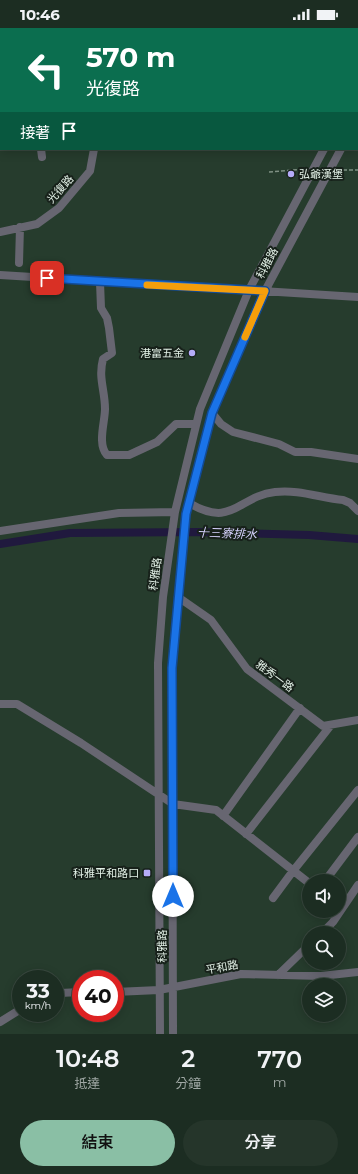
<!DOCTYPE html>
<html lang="zh-TW">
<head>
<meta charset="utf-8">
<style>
	:root { --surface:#1c2d22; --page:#25352a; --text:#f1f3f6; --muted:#a0a8a5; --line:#3a4940; --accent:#8abfa5 }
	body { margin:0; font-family:Montserrat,"Noto Sans TC",sans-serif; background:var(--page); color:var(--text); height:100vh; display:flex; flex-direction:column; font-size:15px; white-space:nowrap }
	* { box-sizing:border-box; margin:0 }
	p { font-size:13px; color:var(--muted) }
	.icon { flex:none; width:22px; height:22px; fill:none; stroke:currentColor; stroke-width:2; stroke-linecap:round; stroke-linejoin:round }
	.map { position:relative; height:1006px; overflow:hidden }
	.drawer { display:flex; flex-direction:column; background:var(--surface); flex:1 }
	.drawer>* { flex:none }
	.banner { position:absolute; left:0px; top:0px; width:358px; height:122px; box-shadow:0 2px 10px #0003,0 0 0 1px var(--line); background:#0b6e4f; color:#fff; overflow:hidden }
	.fabs { position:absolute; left:302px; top:846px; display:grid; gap:8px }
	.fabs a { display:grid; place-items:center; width:44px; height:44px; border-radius:50%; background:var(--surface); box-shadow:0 2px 10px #0003,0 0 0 1px var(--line); font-size:20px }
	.speed { position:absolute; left:12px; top:942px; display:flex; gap:8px; font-size:20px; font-weight:700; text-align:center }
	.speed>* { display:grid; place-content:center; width:52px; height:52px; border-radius:50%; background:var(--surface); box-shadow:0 2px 10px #0003,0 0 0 1px var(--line); line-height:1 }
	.speed small { font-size:10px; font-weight:400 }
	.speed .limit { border:6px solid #d22; background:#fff; color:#111 }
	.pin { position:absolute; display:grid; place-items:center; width:34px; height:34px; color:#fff; margin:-17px; border-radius:8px; box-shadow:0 2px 6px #0006 }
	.me { position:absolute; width:44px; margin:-22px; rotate:0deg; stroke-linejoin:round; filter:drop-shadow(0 0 3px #0008) }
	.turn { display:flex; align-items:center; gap:14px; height:84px; padding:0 20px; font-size:18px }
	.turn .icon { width:52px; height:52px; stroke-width:2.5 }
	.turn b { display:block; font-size:28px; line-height:34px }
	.then { display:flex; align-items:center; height:38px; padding:0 20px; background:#0003; gap:8px; font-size:15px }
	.eta { display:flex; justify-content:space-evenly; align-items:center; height:68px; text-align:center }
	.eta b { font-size:24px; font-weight:600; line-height:28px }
	.button { display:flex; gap:8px; margin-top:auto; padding:8px 20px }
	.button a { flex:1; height:46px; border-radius:24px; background:var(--accent); color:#111; font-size:16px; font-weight:600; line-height:46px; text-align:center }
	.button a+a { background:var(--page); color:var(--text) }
	.status { display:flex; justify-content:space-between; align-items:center; height:28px; padding:0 20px; background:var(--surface); direction:ltr }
	.status svg { height:11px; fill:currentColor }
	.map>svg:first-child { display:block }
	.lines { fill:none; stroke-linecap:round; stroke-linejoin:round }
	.canal { stroke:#20193e; stroke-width:8 }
	.path { stroke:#7f9184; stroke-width:1.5; stroke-dasharray:4 2; stroke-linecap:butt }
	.minor { stroke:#676671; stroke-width:8 }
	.major { stroke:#9594aa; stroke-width:10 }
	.route-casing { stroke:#114b97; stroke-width:10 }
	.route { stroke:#1a73e8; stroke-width:7 }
	.slow { stroke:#f59e0b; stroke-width:7 }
	.poi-dot { fill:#b5acf8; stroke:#17211a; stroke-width:1.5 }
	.labels { text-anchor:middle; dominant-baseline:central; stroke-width:4; stroke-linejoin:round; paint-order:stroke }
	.poi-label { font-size:11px; fill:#e3f1e7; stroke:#17211a; text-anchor:end }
	.street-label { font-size:11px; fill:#e3f1e7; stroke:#17211a }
	.water-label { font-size:12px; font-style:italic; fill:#d5d1fc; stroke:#17211a }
</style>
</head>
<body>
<div class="status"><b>10:46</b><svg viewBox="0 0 49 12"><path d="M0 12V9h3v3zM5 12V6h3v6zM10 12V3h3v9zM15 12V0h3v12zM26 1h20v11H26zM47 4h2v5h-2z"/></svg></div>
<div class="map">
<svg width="358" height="1006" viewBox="0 0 358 1006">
	<rect width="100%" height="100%" fill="#263c2d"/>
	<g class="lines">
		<path class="canal" d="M0 516 70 505 198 504 309 507 358 511"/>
		<path class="path" d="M337 142H358
			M269 144 306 141"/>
		<path class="minor" d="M95 1V0
			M357 61 358 59
			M357 92 358 90
			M41 121 42 129
			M0 204 37 196 59 180 90 143 94 121
			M19 235 20 199
			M0 247 358 269
			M100 254 101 280 107 290 109 300 112 325 103 331C98 350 105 362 105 381 105 394 97 416 107 427H129L157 414 176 396H196
			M212 385 221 396 233 404 279 416 295 424H311L358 431
			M189 475C233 501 238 468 275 464 298 461 321 470 343 472L350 475 358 483
			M0 503 119 485 175 484
			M178 569 211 592 247 641 323 698 358 692
			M0 676H17L81 715 173 776 216 782 309 855
			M223 788 300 680
			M246 806 331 697
			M325 853 358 809
			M273 870 293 843 358 762
			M322 905 333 894 358 857
			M278 947 309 917
			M115 964 159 962 241 946 321 948 358 944
			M55 967 60 965 81 964
			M0 994 21 981
			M160 1006 158 635 163 569 175 484 200 381 249 262 324 121
			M173 1006 172 640 186 486 212 385 265 263 341 121"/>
		<path class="major" d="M327 0 330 1
			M357 11 358 12"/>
	</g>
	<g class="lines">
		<g class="route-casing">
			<path id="route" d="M47 250 265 263 212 385 186 486 172 640 173 868"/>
		</g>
		<use href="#route" class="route"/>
		<path class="slow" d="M147 257 265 263 245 309"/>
	</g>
	<g class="poi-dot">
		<circle cx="291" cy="146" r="4"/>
		<circle cx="192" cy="325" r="4"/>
		<rect x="143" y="841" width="8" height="8" rx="2"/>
	</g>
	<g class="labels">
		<g class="poi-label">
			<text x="299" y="146" text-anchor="start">弘爺漢堡</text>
			<text x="184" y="325">港富五金</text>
			<text x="139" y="845">科雅平和路口</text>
		</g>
		<g class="street-label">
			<text transform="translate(60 161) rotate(-48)">光復路</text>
			<text transform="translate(267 235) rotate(-62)">科雅路</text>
			<text transform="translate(155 546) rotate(-82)">科雅路</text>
			<text transform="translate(275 648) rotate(37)">雅秀一路</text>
			<text transform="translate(162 918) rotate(-90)">科雅路</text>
			<text transform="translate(222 939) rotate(-10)">平和路</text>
		</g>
		<g class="water-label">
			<text transform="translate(227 505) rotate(2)">十三寮排水</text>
		</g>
	</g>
</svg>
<div class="fabs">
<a><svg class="icon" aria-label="sound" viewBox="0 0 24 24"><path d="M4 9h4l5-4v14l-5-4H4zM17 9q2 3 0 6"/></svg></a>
<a><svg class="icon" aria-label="search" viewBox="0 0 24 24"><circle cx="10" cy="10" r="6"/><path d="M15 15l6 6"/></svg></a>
<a><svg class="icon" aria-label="layers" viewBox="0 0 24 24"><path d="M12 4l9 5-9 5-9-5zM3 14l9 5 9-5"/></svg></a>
</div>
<div class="speed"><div>33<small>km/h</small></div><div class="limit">40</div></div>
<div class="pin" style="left:47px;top:250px;background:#d93025"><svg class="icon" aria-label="arrive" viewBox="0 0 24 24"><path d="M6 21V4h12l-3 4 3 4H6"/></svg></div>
<svg class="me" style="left:173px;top:868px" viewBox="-20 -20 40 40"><circle r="19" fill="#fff"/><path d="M0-13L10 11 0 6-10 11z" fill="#1a73e8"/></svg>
<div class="banner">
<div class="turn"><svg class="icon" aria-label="left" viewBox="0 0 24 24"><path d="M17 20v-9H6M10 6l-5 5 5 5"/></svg><div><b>570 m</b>光復路</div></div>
<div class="then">接著<svg class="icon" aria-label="arrive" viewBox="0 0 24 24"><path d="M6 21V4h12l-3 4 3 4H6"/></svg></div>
</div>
</div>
<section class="drawer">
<div class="eta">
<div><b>10:48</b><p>抵達</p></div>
<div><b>2</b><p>分鐘</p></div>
<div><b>770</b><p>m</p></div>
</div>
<div class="button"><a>結束</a><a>分享</a></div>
</section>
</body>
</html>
